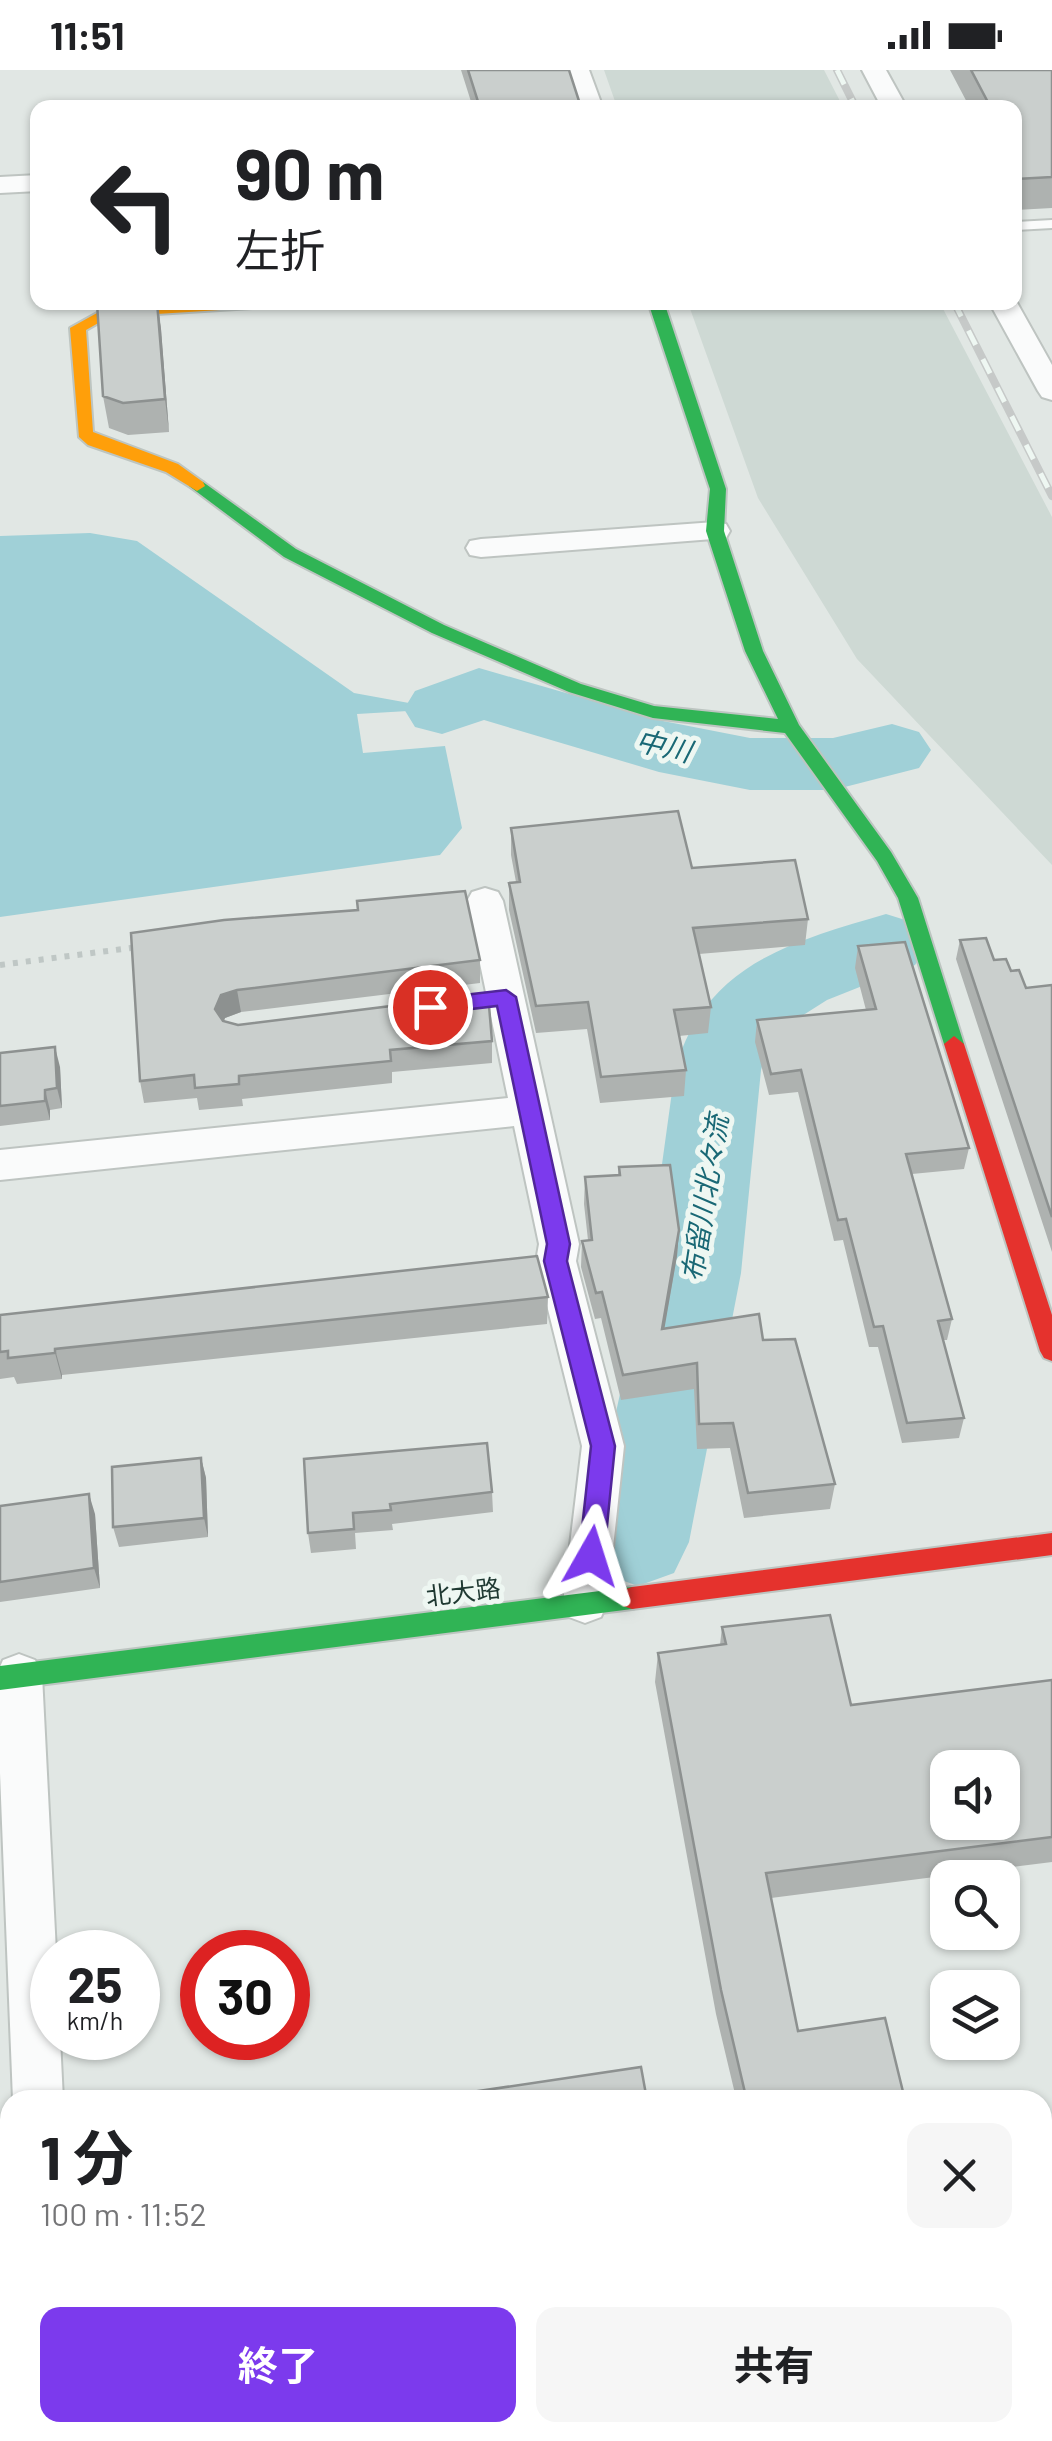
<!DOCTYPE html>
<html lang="ja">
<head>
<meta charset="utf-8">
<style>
	:root { --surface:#fff; --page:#f6f6f6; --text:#202124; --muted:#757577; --accent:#7c3aed }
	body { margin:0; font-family:Barlow,"Noto Sans JP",sans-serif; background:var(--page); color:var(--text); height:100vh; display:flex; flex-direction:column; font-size:38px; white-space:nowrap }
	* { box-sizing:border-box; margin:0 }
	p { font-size:32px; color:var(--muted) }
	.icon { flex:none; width:55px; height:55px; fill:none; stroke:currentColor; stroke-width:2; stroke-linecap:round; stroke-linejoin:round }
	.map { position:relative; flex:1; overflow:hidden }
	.panel { position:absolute; left:0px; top:2020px; width:1052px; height:352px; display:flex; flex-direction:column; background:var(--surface); border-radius:30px 30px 0 0; box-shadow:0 2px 8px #0004 }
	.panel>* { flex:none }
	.guide { position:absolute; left:30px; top:30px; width:992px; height:210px; border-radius:20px; box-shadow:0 2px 8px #0004; background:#fff; color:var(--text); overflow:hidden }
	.tools { position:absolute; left:930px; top:1680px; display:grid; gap:20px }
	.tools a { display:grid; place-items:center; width:90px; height:90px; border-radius:20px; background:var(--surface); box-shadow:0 2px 8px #0004; font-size:50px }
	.speed { position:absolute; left:30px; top:1860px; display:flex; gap:20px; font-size:50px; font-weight:700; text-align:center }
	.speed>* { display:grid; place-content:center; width:130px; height:130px; border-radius:50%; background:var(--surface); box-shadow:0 2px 8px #0004; line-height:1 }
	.speed small { font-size:25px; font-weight:400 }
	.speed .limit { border:15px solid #d22; background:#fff; color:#111 }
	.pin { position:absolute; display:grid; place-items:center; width:85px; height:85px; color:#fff; margin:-42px; border:5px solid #fff; border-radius:50%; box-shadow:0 2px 10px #0007 }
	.me { position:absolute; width:110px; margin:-55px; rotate:6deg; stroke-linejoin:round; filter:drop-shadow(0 0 8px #0008) }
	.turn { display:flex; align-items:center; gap:35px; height:210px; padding:0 40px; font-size:45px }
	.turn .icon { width:130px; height:130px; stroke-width:2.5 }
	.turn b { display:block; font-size:70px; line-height:85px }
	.round { display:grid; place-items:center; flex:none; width:105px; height:105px; border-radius:20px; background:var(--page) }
	.headline { display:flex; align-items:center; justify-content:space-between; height:170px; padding:0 40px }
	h1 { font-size:60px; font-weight:700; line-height:75px }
	.primary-button { display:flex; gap:20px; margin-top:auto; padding:20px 40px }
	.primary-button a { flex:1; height:115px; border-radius:20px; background:var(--accent); color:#fff; font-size:40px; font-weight:700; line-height:115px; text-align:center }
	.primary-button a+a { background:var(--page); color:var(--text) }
	.status { display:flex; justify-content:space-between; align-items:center; height:70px; padding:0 50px; background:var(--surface); direction:ltr }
	.status svg { height:28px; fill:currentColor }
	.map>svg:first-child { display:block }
	.built { fill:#ced9d4 }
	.water { fill:#a0d0d7 }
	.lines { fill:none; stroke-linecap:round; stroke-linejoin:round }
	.river { fill:#a0d0d7; fill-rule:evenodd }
	.lane-casing { stroke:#bec4c1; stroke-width:4 }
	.street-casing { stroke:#bec4c1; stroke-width:4 }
	.fast-casing { stroke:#bdc5c1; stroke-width:4 }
	.slow-casing { stroke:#bdc5c1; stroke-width:4 }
	.jam-casing { stroke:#bdc5c1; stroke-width:4 }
	.path { stroke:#bfc7c5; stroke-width:6; stroke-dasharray:5 8; stroke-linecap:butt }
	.lane { fill:#fafbfb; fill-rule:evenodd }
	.street { fill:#fafbfb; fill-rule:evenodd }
	.fast { fill:#30b455; fill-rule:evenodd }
	.slow { fill:#ff9f0a; fill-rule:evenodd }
	.jam { fill:#e5322d; fill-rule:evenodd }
	.rail-casing { stroke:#c6c9c8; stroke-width:8 }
	.rail { stroke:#eef7f2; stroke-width:5; stroke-dasharray:16; stroke-linecap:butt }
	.wall { fill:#aeb2b0 }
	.shaded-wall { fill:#8d9190 }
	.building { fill:#cacfcd; stroke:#8d9190; stroke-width:2.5; fill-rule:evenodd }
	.route { fill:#7c3aed; stroke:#51269a; stroke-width:2.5 }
	.labels { text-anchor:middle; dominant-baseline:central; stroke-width:10; stroke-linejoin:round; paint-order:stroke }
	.street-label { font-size:25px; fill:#1f3932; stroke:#eef7f2 }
	.water-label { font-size:28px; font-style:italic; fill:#196875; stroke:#eef7f2 }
</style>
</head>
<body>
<div class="status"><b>11:51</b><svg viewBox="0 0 49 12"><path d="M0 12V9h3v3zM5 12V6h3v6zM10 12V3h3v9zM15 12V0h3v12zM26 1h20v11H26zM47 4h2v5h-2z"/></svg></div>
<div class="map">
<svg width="1052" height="2371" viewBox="0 0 1052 2371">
	<rect width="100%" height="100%" fill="#e1e7e4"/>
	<path class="built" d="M604 0H824L843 37H617Z
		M688 233H940L1052 447V795L857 589 758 428Z"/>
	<path class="water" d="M90 463 137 471 354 623 442 639 357 644 363 683 445 676 462 758 440 785 0 847V466Z"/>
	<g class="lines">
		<path class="river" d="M479 598 663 651 750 668H833L892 654 919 662 931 680 919 698 833 720H750L659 702 484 650 442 664 415 657 404 639 415 621Z
			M886 844 915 853 928 874 915 895 827 930 786 956 768 976 761 1000 741 1203 689 1472 674 1503 638 1516 602 1503 587 1472 647 1203 675 1000C705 894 791 872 886 844Z"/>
		<g class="lane-casing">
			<path id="lane" d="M1052 150V158L1015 160V152Z"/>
		</g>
		<g class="street-casing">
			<path id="street" d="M565 0H589L603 38H578Z
				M862 0H886L907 38H882Z
				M38 105V121L0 123V107Z
				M1015 229 1052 295V330L1042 327 1038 321 989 232H1015Z
				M715 452 726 454 730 461 726 468 481 487 470 485 466 478 470 471 481 469Z
				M485 818 498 822 503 831 579 1174 576 1191 624 1376 607 1533 601 1547 585 1553 569 1547 563 1533 582 1376 536 1191 539 1174 514 1056 0 1110V1080L508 1028 467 831 472 822Z
				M19 1584 35 1590 42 1605 56 1882H52V1968H60L63 2030H13L0 1703V1597L3 1590Z
				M26 2362H82V2371H26Z"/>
		</g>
		<g class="fast-casing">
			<path id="fast" d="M648 232H664L726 419 724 461 763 581 799 655 891 782 918 828 964 974 961 980 954 982 944 974 898 828 877 791 785 663 653 648 569 622 432 563 284 487 189 416 197 411 203 412 296 479 444 555 581 614 654 636 778 649 745 581 706 461 710 419Z
				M632 1517 641 1520 645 1528 641 1536 632 1539 0 1620V1596Z"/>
		</g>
		<g class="slow-casing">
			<path id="slow" d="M191 232H274L267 237 109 247 86 260 93 362 178 394 203 412 205 416 197 421 166 402 88 375 79 367 70 258 106 238Z"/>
		</g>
		<g class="jam-casing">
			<path id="jam" d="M954 966 964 974 1052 1245V1291L1044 1288 1040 1281 944 974Z
				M1052 1463V1485L632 1539 623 1536 619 1528 623 1520 632 1517Z"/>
		</g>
		<path class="path" d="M0 895 138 877"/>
		<use href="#lane" class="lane"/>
		<use href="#street" class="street"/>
		<use href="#fast" class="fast"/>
		<use href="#slow" class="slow"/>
		<use href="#jam" class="jam"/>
		<g class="rail-casing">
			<path id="rail" d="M837 0 856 38
				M954 232 1052 426"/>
		</g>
		<use href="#rail" class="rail"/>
	</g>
	<path class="wall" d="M461 0H569L579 31V38H473Z
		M950 0H1052V138L1015 140V38H970Z
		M158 232 161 259 169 362 128 365 109 358 103 326Z
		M511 758 692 798 808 849 805 875 699 884 711 937 708 963 679 966 686 1000 684 1026 600 1033 587 959 536 963 509 840V813L516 812 511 785Z
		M224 850 480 890V913L241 942 225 948 224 951 238 955 492 971V993L392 1002V1013L242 1029 243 1036 199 1040 197 1028 144 1033 140 1011Z
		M960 870 1011 901 1026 918 1052 915V1182L956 889Z
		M858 876 969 1078 964 1099 912 1104 952 1249 947 1270H943L964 1348 959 1368 902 1373 878 1277H869L843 1170 834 1171 798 1022 769 1025 755 972 757 950 866 940 855 898Z
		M0 983 60 997 62 1038 50 1040V1050L0 1056Z
		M619 1097 679 1160 677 1186 664 1258 763 1270 835 1414 830 1439 744 1448 730 1378 697 1379 694 1319 621 1330 601 1248 595 1249 581 1197 582 1171 588 1170 584 1134 585 1107 618 1105Z
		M548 1227 547 1254 62 1305V1309L17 1314 14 1307 0 1309V1245Z
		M201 1388 206 1408 208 1467 119 1477 113 1457Z
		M304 1389 492 1422 493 1442 392 1454 393 1460 355 1463 356 1479 311 1483 308 1463Z
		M0 1436 95 1444 100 1518 0 1532Z
		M722 1557 851 1635 1052 1610V1792L771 1828 798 1961 905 2030 736 2028 716 1944 655 1612 658 1583 720 1575Z"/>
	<path class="shaded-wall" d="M157 232 161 259 169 362 165 329Z
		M237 920 241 942 225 948 219 962 215 939 221 925Z
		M55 977 60 997 62 1038 57 1018Z
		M45 1020 50 1040V1050L45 1031Z
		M679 1160 677 1186 660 1284 662 1259Z
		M55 1279 62 1305V1309L55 1283Z
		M201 1388 206 1408 208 1467 204 1448Z
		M89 1424 95 1444 100 1518 94 1498Z"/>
	<path class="building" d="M468 0H569L579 31 505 38H480Z
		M971 0H1052V107L1015 109V38H991Z
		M157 232 165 329 123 333 103 326 97 233Z
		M678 741 692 798 795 790 808 849 693 858 711 937 674 940 686 1000 601 1007 588 932 536 936 509 813 520 812 511 758Z
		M465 821 480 890 237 920 221 925 215 939 223 951 238 955 488 924 492 971 390 980 391 991 239 1006V1014L195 1018 194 1005 140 1011 131 863 224 850 358 840 357 831Z
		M986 868 994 890 1006 889 1011 901 1019 900 1026 918 1052 915V1147L960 870Z
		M905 872 969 1078 906 1084 952 1249 938 1251 964 1348 907 1353 883 1256 874 1257 846 1149 838 1150 801 1000 771 1004 757 950 876 939 858 876Z
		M55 977 57 1018 45 1020V1031L0 1036V983Z
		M670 1095 679 1160 662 1259 759 1244 763 1270 795 1269 835 1414 748 1423 733 1353 699 1354 697 1293 623 1305 602 1222 596 1223 582 1171 592 1170 585 1107 620 1105 619 1097Z
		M537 1186 548 1227 55 1279V1283L8 1288V1281L0 1282V1245Z
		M487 1373 492 1422 390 1434 391 1440 353 1443 354 1459 308 1463 304 1389Z
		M201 1388 204 1448 113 1457 112 1397Z
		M89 1424 94 1498 0 1512V1436Z
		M830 1545 851 1635 1052 1610V1767L766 1803 798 1961 885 1948 905 2030H722L746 2027 721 1920 658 1583 726 1574 722 1557ZM948 1698H1002V1752H948Z
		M641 1997 647 2030H418Z
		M130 2362H1013L1015 2371H130Z"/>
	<path class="route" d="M506 920 516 927 570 1174 567 1191 615 1376 604 1486 600 1493 591 1497 582 1493 579 1486 591 1376 544 1191 547 1174 497 936 430 944 419 937 430 929Z"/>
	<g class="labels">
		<g class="street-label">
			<text transform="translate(463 1521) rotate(-7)">北大路</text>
		</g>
		<g class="water-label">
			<text transform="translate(664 675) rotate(13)">中川</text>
			<text transform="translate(704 1128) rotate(-81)">布留川北々流</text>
		</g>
	</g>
</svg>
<div class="tools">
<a><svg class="icon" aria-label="sound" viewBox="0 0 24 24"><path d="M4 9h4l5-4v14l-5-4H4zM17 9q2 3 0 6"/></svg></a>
<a><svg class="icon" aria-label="search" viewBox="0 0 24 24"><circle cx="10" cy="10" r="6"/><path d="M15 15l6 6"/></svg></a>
<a><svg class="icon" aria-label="layers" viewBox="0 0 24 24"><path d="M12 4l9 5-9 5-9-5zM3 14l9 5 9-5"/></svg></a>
</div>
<div class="speed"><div>25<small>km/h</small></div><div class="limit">30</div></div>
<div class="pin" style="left:430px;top:937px;background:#d93025"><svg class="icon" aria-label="arrive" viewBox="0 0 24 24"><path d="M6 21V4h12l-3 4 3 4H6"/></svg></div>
<svg class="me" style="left:591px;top:1486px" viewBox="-20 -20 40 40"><path d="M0-17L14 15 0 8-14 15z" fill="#7c3aed" stroke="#fff" stroke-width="4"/></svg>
<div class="guide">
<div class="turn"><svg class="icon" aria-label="left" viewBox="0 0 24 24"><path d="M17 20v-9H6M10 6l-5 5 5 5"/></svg><div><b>90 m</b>左折</div></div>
</div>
<section class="panel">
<div class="headline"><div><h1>1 分</h1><p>100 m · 11:52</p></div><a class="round"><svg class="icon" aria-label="close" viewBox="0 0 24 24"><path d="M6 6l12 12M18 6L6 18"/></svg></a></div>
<div class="primary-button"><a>終了</a><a>共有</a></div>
</section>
</div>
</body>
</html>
